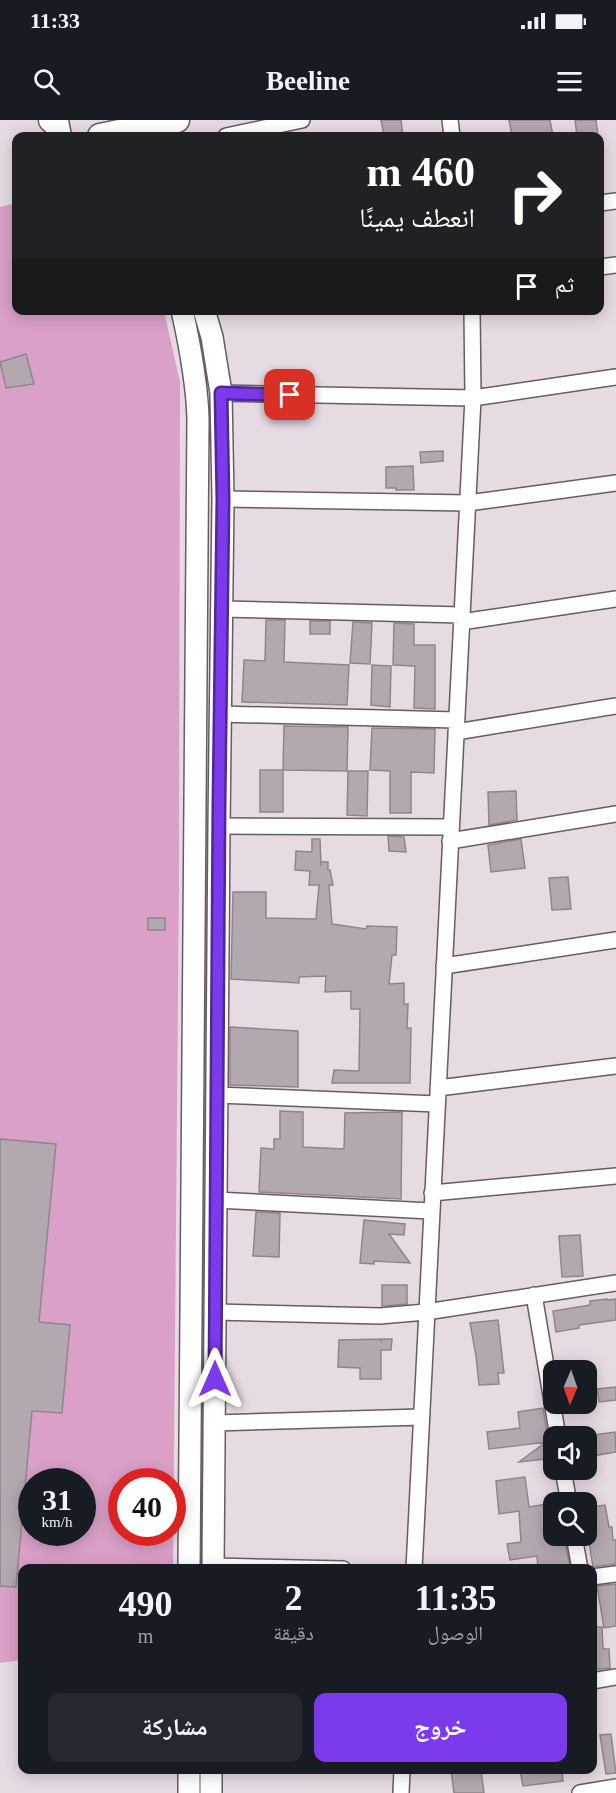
<!DOCTYPE html>
<html lang="ar">
<head>
<meta charset="utf-8">
<style>
	:root { --surface:#171b24; --page:#242831; --text:#f1f3f6; --muted:#9ea1a6; --accent:#7c3aed }
	body { margin:0; font-family:"Times New Roman","Noto Naskh Arabic",serif; background:var(--page); color:var(--text); direction:rtl; height:100vh; display:flex; flex-direction:column; font-size:22px; white-space:nowrap }
	* { box-sizing:border-box; margin:0 }
	p { font-size:20px; color:var(--muted) }
	.icon { flex:none; width:33px; height:33px; fill:none; stroke:currentColor; stroke-width:2; stroke-linecap:round; stroke-linejoin:round }
	.map { position:relative; flex:1; overflow:hidden; direction:ltr }
	.drawer { position:absolute; left:18px; top:1444px; width:579px; height:210px; display:flex; flex-direction:column; background:var(--surface); border-radius:12px; box-shadow:0 3px 15px #0003; direction:rtl }
	.drawer>* { flex:none }
	.banner { position:absolute; left:12px; top:12px; width:592px; height:183px; border-radius:12px; box-shadow:0 3px 15px #0003; direction:rtl; background:#202124; color:#fff; overflow:hidden }
	.needle { width:39px; rotate:182deg }
	.buttons { position:absolute; left:543px; top:1240px; display:grid; gap:12px }
	.buttons a { display:grid; place-items:center; width:54px; height:54px; border-radius:12px; background:var(--surface); box-shadow:0 3px 15px #0003; font-size:30px }
	.speed { position:absolute; left:18px; top:1348px; display:flex; gap:12px; font-size:30px; font-weight:700; text-align:center }
	.speed>* { display:grid; place-content:center; width:78px; height:78px; border-radius:50%; background:var(--surface); box-shadow:0 3px 15px #0003; line-height:1 }
	.speed small { font-size:15px; font-weight:400 }
	.speed .limit { border:9px solid #d22; background:#fff; color:#111 }
	.pin { position:absolute; display:grid; place-items:center; width:51px; height:51px; color:#fff; margin:-26px; border-radius:12px; box-shadow:0 3px 9px #0006 }
	.me { position:absolute; width:66px; margin:-33px; rotate:0deg; stroke-linejoin:round; filter:drop-shadow(0 0 4px #0008) }
	.turn { display:flex; align-items:center; gap:21px; height:126px; padding:0 30px; font-size:27px }
	.turn .icon { width:78px; height:78px; stroke-width:2.5 }
	.turn b { display:block; font-size:42px; line-height:51px }
	.then { display:flex; align-items:center; height:57px; padding:0 30px; background:#0003; gap:12px; font-size:22px }
	.eta { display:flex; justify-content:space-evenly; align-items:center; height:102px; text-align:center }
	.eta b { font-size:36px; font-weight:700; line-height:42px }
	.action { display:flex; gap:12px; margin-top:auto; padding:12px 30px }
	.action a { flex:1; height:69px; border-radius:12px; background:var(--accent); color:#fff; font-size:24px; font-weight:700; line-height:69px; text-align:center }
	.action a+a { background:var(--page); color:var(--text) }
	.status { display:flex; justify-content:space-between; align-items:center; height:42px; padding:0 30px; background:var(--surface); direction:ltr }
	.status svg { height:16px; fill:currentColor }
	header { display:flex; justify-content:space-between; align-items:center; height:78px; padding:0 30px; background:var(--surface); font-size:27px; font-weight:700 }
	.map>svg:first-child { display:block }
	.green { fill:#daa0c8; fill-rule:evenodd }
	.building { fill:#b4a8b0; stroke:#90858d; stroke-width:1.5 }
	.lines { fill:none; stroke-linecap:round; stroke-linejoin:round }
	.street-casing { stroke:#675c63; stroke-width:18 }
	.secondary-casing { stroke:#675c63; stroke-width:24 }
	.primary-casing { stroke:#675c63; stroke-width:27 }
	.street { stroke:#fff; stroke-width:15 }
	.secondary { stroke:#fff; stroke-width:21 }
	.primary { stroke:#fff; stroke-width:24 }
	.route-casing { stroke:#51269a; stroke-width:15 }
	.route { stroke:#7c3aed; stroke-width:10 }
</style>
</head>
<body>
<div class="status"><b>11:33</b><svg viewBox="0 0 49 12"><path d="M0 12V9h3v3zM5 12V6h3v6zM10 12V3h3v9zM15 12V0h3v12zM26 1h20v11H26zM47 4h2v5h-2z"/></svg></div>
<header><svg class="icon" aria-label="menu" viewBox="0 0 24 24"><path d="M4 6h16M4 12h16M4 18h16"/></svg>Beeline<svg class="icon" aria-label="search" viewBox="0 0 24 24"><circle cx="10" cy="10" r="6"/><path d="M15 15l6 6"/></svg></header>
<div class="map">
<svg width="616" height="1673" viewBox="0 0 616 1673">
	<rect width="100%" height="100%" fill="#e7dbe3"/>
	<path class="green" d="M16 83V190L164 191 180 262 179 763 173 1449H22V1540L0 1543V87ZM32 1362H82V1413H32ZM122 1362H172V1413H122Z"/>
	<path class="building" d="M381 0H401L403 16H384Z
		M509 0H550L553 16H512Z
		M575 0H596L598 16H577Z
		M26 234 34 264 6 268 0 242Z
		M443 331V341L421 343 420 332Z
		M413 346 414 370H396V368H386V347Z
		M266 500H285L284 542 349 545 347 585 242 582 244 540 265 541Z
		M310 501H330V514H310Z
		M353 502 372 503 370 544 350 543Z
		M394 503 414 504V525H435V589L414 588 415 546 393 545Z
		M372 545 391 546 390 587 371 585Z
		M284 606 348 607 347 651 283 650Z
		M372 608 435 609 434 653 411 652V693H390V651L370 650Z
		M260 650H283V692H260Z
		M348 651H368L367 696 347 695Z
		M516 671 517 700 489 705 488 672Z
		M388 716 404 717 406 732 389 731Z
		M312 719H320L321 746V742H328V750H330L333 765H329L332 804 366 809 367 806 397 807 396 835H392L389 864 404 863V884H408L407 908H411L410 963H332L334 950 359 951 360 889H351V871L325 872 326 856 299 857V863L231 859 233 772H266V798L316 799 319 765H309L310 751 295 750 296 731 312 732Z
		M521 719 525 748 491 752 488 725Z
		M568 757 571 789 552 790 549 758Z
		M148 798H165V810H148Z
		M230 907 298 911V967L230 965Z
		M280 991 303 992V1027L344 1029 345 993 402 992 401 1079 259 1072 261 1028 274 1029V1019H280Z
		M0 1019 56 1024 39 1202 70 1205 62 1293 32 1291 16 1467 0 1466Z
		M256 1092 280 1093 279 1137 253 1136Z
		M364 1100 405 1104 404 1115 389 1114 410 1143 374 1141V1144L360 1143Z
		M580 1115 583 1156 562 1157 559 1116Z
		M382 1165H407V1184L382 1186Z
		M607 1179V1180L616 1179V1200L579 1205V1208L556 1212 553 1191 590 1185V1181Z
		M498 1200 504 1253H498L499 1264 479 1265 476 1236 470 1203Z
		M381 1219H392L391 1230H381V1259H360V1248L338 1247 339 1220 381 1219V1222Z
		M616 1267V1280L599 1282 597 1269Z
		M543 1288 548 1319 554 1325V1338L519 1342 546 1322 489 1329 487 1312 520 1308 518 1292Z
		M615 1312 616 1332 586 1337V1316Z
		M525 1357 529 1387 554 1383V1416H564L570 1446 538 1449 537 1436 510 1440 507 1424 521 1422 519 1391 499 1394 496 1361Z
		M605 1385 609 1407H612L613 1420H616V1444L593 1447 588 1416 586 1388Z
		M616 1464V1506L604 1508 597 1466Z
		M592 1507H602L603 1529H609L610 1548 592 1550Z
		M611 1614 616 1653 606 1654 600 1615Z
		M451 1650H481L484 1673H454Z
		M520 1650H562L563 1661 523 1666Z"/>
	<g class="lines">
		<g class="street-casing">
			<path id="street" d="M450 0 452 16
				M226 16 302 0
				M600 83 616 81
				M600 147 616 145
				M221 273 473 278 616 257
				M223 379 468 383 616 363
				M221 489 462 495
				M461 502 616 479
				M220 594 456 600
				M456 612 616 586
				M219 706 451 707
				M450 721 616 694
				M444 846 616 820
				M438 968 616 946
				M217 975 437 984
				M432 1073 616 1056
				M216 1080 431 1091
				M534 1175 558 1317
				M215 1192 380 1196 426 1192 616 1163
				M215 1303 421 1297
				M563 1350 569 1383
				M574 1416 580 1449
				M213 1446 343 1449
				M414 1449 473 278 472 190
				M592 1457 616 1454
				M592 1561 616 1557
				M401 1673 402 1650
				M580 1673 616 1667"/>
		</g>
		<g class="secondary-casing">
			<path id="secondary" d="M182 190C190 226 197 262 198 299L189 1449
				M204 190 212 217 221 273 223 379 219 706 213 1449
				M189 1650V1673
				M211 1673V1650"/>
		</g>
		<g class="primary-casing">
			<path id="primary" d="M51 0 56 1 59 16
				M100 16 177 0"/>
		</g>
		<use href="#street" class="street"/>
		<use href="#secondary" class="secondary"/>
		<use href="#primary" class="primary"/>
	</g>
	<g class="lines">
		<g class="route-casing">
			<path id="route" d="M215 1259 219 684 223 379 221 273 290 275"/>
		</g>
		<use href="#route" class="route"/>
	</g>
</svg>
<div class="buttons">
<a><svg class="needle" viewBox="-14 -14 28 28"><path d="M0-13l5 13h-10z" fill="#e53935"/><path d="M0 13l5-13h-10z" fill="#9ea1a6"/></svg></a>
<a><svg class="icon" aria-label="sound" viewBox="0 0 24 24"><path d="M4 9h4l5-4v14l-5-4H4zM17 9q2 3 0 6"/></svg></a>
<a><svg class="icon" aria-label="search" viewBox="0 0 24 24"><circle cx="10" cy="10" r="6"/><path d="M15 15l6 6"/></svg></a>
</div>
<div class="speed"><div>31<small>km/h</small></div><div class="limit">40</div></div>
<div class="pin" style="left:290px;top:275px;background:#d93025"><svg class="icon" aria-label="arrive" viewBox="0 0 24 24"><path d="M6 21V4h12l-3 4 3 4H6"/></svg></div>
<svg class="me" style="left:215px;top:1259px" viewBox="-20 -20 40 40"><path d="M0-17L14 15 0 8-14 15z" fill="#7c3aed" stroke="#fff" stroke-width="4"/></svg>
<div class="banner">
<div class="turn"><svg class="icon" aria-label="right" viewBox="0 0 24 24"><path d="M7 20v-9h11M14 6l5 5-5 5"/></svg><div><b>460 m</b>انعطف يمينًا</div></div>
<div class="then">ثم<svg class="icon" aria-label="arrive" viewBox="0 0 24 24"><path d="M6 21V4h12l-3 4 3 4H6"/></svg></div>
</div>
<section class="drawer">
<div class="eta">
<div><b>11:35</b><p>الوصول</p></div>
<div><b>2</b><p>دقيقة</p></div>
<div><b>490</b><p>m</p></div>
</div>
<div class="action"><a>خروج</a><a>مشاركة</a></div>
</section>
</div>
</body>
</html>
